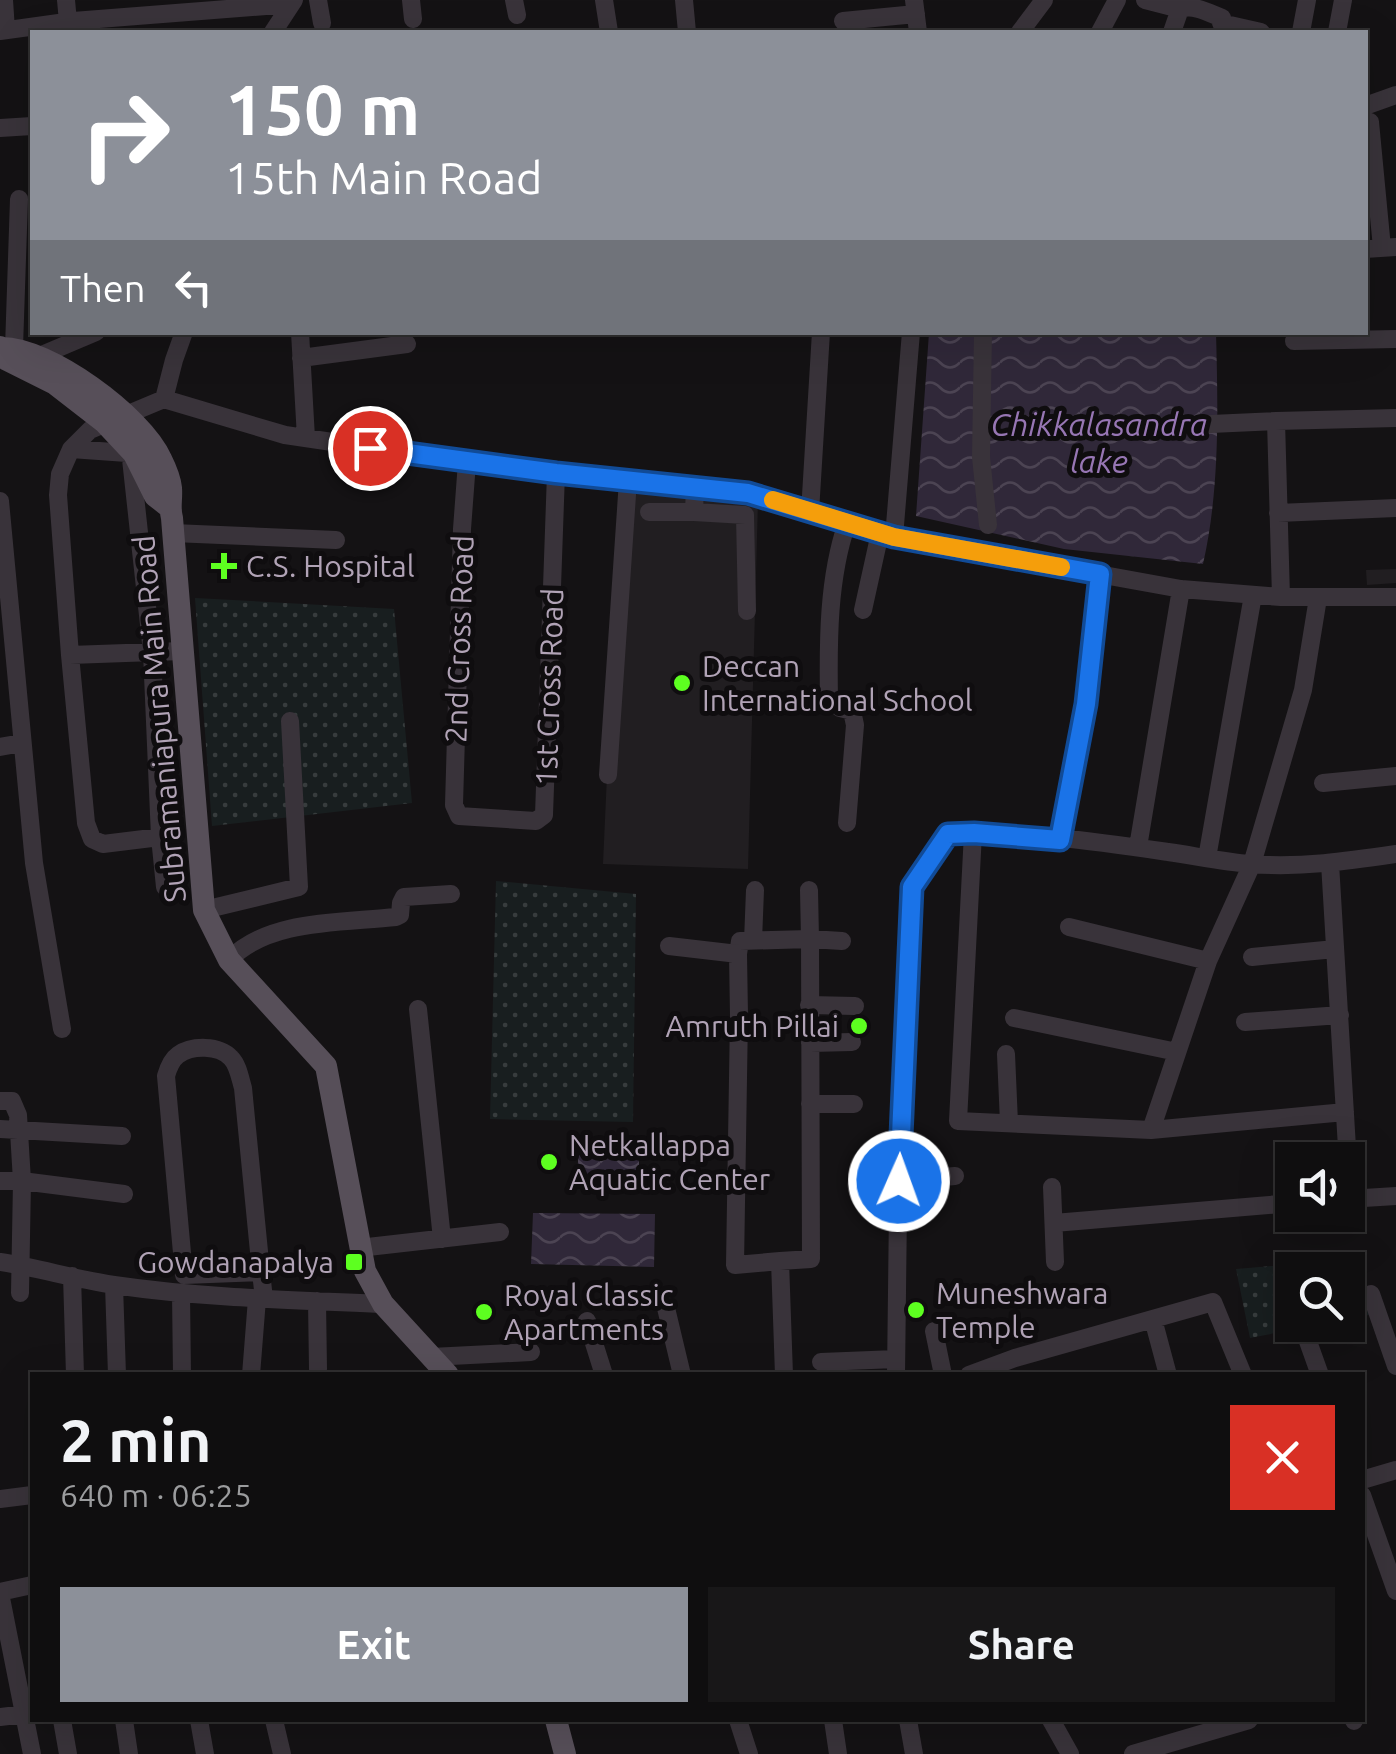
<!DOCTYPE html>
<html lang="en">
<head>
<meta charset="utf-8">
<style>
	:root { --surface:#0f0e0f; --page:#181718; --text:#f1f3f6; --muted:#9b9c9e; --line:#2f2e2f; --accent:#8c9099 }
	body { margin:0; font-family:Ubuntu,sans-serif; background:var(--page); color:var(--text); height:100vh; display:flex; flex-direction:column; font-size:38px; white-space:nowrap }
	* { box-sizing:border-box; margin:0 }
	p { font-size:32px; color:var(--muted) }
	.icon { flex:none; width:55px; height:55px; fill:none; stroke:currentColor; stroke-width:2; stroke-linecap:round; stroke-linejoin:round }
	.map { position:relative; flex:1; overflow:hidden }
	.panel { position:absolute; left:30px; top:1372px; width:1335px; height:350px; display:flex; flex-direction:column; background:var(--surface); border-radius:0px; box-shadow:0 10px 40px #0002,0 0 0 2px var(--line) }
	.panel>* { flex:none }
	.guide { position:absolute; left:30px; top:30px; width:1338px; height:305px; border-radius:0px; box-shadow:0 10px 40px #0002,0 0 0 2px var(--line); background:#8c9099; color:#fff; overflow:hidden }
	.tools { position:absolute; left:1275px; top:1142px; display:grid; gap:20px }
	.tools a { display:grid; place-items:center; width:90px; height:90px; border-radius:0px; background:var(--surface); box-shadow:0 10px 40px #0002,0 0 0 2px var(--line); font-size:50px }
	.pin { position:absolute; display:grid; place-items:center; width:85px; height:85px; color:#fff; margin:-42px; border:5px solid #fff; border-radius:50%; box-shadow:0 2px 10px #0007 }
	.me { position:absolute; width:110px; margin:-55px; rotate:2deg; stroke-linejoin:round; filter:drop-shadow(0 0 8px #0008) }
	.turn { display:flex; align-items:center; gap:35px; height:210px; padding:0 30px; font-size:45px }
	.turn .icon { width:130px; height:130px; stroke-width:2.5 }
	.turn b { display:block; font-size:70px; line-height:85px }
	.then { display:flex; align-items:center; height:95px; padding:0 30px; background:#0003; gap:20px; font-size:38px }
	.round { display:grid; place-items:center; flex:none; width:105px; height:105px; border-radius:0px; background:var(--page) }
	.summary { display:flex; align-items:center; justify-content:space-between; height:170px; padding:0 30px }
	h1 { font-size:60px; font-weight:700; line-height:75px }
	.button { display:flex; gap:20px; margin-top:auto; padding:20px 30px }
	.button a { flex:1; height:115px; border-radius:0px; background:var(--accent); color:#fff; font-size:40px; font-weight:700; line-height:115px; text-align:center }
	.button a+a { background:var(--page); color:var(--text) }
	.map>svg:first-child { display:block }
	.built { fill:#211e21 }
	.park { fill:url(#park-dots) }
	.water { fill:url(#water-waves) }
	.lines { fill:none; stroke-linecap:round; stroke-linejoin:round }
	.minor { stroke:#39333a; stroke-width:18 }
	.major { stroke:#574f59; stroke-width:22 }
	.route-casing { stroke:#114b97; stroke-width:25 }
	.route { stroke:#1a73e8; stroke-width:18 }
	.slow { stroke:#f59e0b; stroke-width:18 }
	.poi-dot { fill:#5dff20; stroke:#0f0d0f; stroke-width:4 }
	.labels { text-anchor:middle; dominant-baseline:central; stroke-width:10; stroke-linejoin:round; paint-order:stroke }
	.poi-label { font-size:30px; fill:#b1a3b6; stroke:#0f0d0f; text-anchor:start }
	.street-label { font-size:30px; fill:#b1a3b6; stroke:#0f0d0f }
	.water-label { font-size:32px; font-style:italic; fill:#9776b4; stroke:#0f0d0f }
</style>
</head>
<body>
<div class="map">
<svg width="1396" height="1754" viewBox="0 0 1396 1754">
	<defs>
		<pattern id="park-dots" width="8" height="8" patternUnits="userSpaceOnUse" patternTransform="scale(2.5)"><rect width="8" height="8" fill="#181e1f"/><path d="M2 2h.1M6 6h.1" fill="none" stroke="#373c3d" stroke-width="1.8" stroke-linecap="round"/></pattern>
		<pattern id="water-waves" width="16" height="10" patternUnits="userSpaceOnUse" patternTransform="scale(2.5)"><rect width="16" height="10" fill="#302839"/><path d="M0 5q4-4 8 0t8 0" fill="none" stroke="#4c4453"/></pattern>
	</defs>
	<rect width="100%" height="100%" fill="#141214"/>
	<path class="built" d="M620 486 758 501 748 869 603 864Z
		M1396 569V583L1367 585 1366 570Z"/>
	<path class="park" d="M195 598 394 609 412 803 212 826Z
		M496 881 636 894 633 1122 490 1119Z
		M1355 1259 1369 1315 1348 1319V1270H1292V1325H1317L1250 1338 1236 1269Z"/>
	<path class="water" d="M929 333H1216C1218 409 1220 489 1203 564L1064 549 916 516Z
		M579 1141 639 1142V1182H577Z
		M533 1213 655 1214 654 1267 531 1264Z"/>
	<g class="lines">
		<path class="minor" d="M4 0 6 30
			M66 0 68 22
			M318 0 322 23
			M411 0 413 19
			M514 0 517 15
			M604 0 609 32
			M684 0 687 32
			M914 0 918 32
			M1145 0 1180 9
			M843 21 916 14
			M1221 23 1261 32
			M0 31 73 21 291 4
			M273 32 294 0
			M1020 32 1044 0
			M1100 32 1117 0
			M1172 32 1180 9C1194 4 1209 13 1222 18
			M1301 32 1307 0
			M1337 32 1343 0
			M1365 106 1396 95
			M1370 122 1382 248
			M0 128 32 126
			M1365 249 1396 247
			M300 332 306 438
			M983 332 981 457 988 525
			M1294 341 1396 339
			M14 348 19 199
			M37 357 96 332
			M301 358 407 344
			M164 399 174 360 184 332
			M1144 427 1276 421
			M71 449 127 453 131 459 152 652 160 837
			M467 462 462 529 454 805 459 816 536 821 544 815 556 473
			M695 487 694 512 745 515 747 611
			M0 501 34 863 62 1029
			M649 512H694
			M810 512 821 332
			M1278 513 1396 508
			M847 523C828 578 828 642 829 700L840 708 852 711 855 725 847 823
			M173 533 336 540
			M894 537 911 332
			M1281 597 1276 421 1396 418
			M863 610 880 533
			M70 655 182 651
			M0 747 22 743
			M608 775 628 480
			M1323 783 1396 776
			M973 833 958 1121 1151 1130 1345 1112
			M1060 839 1086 705 1100 574
			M1138 847 1181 589
			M1207 858 1253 595
			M1330 863 1350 1198
			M165 887 160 837 103 844 92 839 86 823 70 655 58 495 60 474 71 449 90 430 164 399 285 435 467 462 748 493 894 537 1181 589 1281 597H1396
			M809 890 810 939 842 941
			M204 910 299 887 290 721
			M1069 927 1208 961
			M753 941 755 890
			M669 946 738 954
			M1252 957 1335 949
			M229 960C268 919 342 923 396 917L400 915 401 903 404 897 451 894
			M809 1005 855 1006
			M418 1009 442 1239
			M1014 1018 1177 1052
			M1245 1022 1340 1015
			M810 1043 852 1042
			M1006 1054 1009 1123
			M0 1101H12L18 1115 22 1181 20 1293
			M810 1104H854
			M0 1129 122 1136
			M1151 1130 1208 961 1252 864 1303 690 1318 598
			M0 1181H22L124 1194
			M899 1181 955 1176
			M1052 1187 1055 1262
			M1348 1199 1396 1196
			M1054 1223 1292 1203
			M359 1248 500 1232
			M780 1261 735 1265 739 1016 738 954 740 941 810 939 811 1259 780 1261 784 1375
			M0 1262C38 1268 75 1279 114 1285 203 1298 293 1300 383 1304
			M261 1272 184 1275 166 1076C168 1069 171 1060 178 1055 192 1045 219 1045 231 1058 238 1065 240 1078 243 1088L261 1272 264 1299
			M72 1276 75 1375
			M114 1285 117 1375
			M181 1293 182 1375
			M1371 1294 1396 1366
			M317 1301 318 1369
			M666 1308 682 1375
			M1153 1319 1168 1375
			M587 1321 604 1375
			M934 1331 943 1375
			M1305 1333 1320 1375
			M431 1357 531 1352
			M821 1362 896 1359
			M251 1375 257 1299
			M896 1375 898 1208 912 887 947 834C1017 830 1099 842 1168 852 1196 856 1224 862 1251 864 1300 868 1348 861 1396 854
			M969 1375 1015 1358 1213 1302 1243 1375
			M1362 1480 1396 1470
			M1362 1495 1396 1591
			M0 1499 32 1495
			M0 1592 32 1585
			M0 1593 32 1754
			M0 1717 25 1714
			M62 1720 68 1754
			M124 1720 129 1754
			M199 1720 205 1754
			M274 1720 282 1754
			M738 1720 749 1754
			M833 1720 838 1754
			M908 1720 914 1754
			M1051 1720 1070 1754
			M1354 1720V1721
			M1133 1754 1249 1720"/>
		<path class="major" d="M0 347 7 360 55 384 104 422 134 454 155 496 169 507
			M1 348C48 347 142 416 161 459 165 467 170 479 171 488 172 499 169 507 172 518L204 910 229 960 326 1066 365 1271 383 1304 448 1375
			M556 1720 565 1754"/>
	</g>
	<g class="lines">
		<g class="route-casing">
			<path id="route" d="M370 448 556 473 748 493 894 537 1100 574 1086 704 1060 840 974 833 948 834 912 887 899 1181"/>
		</g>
		<use href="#route" class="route"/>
		<path class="slow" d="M773 500 894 537 1061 567"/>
	</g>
	<g class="poi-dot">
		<path d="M219 551h10v10h10v10h-10v10h-10v-10h-10v-10h10z"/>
		<circle cx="682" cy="683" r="10"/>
		<circle cx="859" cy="1026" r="10"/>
		<circle cx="549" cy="1162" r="10"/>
		<rect x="344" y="1252" width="20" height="20" rx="5"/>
		<circle cx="916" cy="1310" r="10"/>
		<circle cx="484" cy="1312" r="10"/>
	</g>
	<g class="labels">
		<g class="poi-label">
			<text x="246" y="566">C.S. Hospital</text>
			<text x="702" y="666">Deccan<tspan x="702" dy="34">International School</tspan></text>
			<text x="839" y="1026" text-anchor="end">Amruth Pillai</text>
			<text x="569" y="1145">Netkallappa<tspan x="569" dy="34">Aquatic Center</tspan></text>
			<text x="334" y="1262" text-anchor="end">Gowdanapalya</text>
			<text x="936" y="1293">Muneshwara<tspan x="936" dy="34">Temple</tspan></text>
			<text x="504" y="1295">Royal Classic<tspan x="504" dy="34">Apartments</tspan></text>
		</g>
		<g class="street-label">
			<text transform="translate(459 639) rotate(-88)">2nd Cross Road</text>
			<text transform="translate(549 687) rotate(-88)">1st Cross Road</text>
			<text transform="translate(159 719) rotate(-95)">Subramaniapura Main Road</text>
		</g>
		<g class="water-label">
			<text x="1099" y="424">Chikkalasandra<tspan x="1099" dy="37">lake</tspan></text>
		</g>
	</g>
</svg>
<div class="tools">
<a><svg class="icon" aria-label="sound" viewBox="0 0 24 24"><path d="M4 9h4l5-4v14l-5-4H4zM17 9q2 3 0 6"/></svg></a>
<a><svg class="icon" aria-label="search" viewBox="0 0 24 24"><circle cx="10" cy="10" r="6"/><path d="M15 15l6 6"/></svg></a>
</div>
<div class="pin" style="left:370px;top:448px;background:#d93025"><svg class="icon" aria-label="arrive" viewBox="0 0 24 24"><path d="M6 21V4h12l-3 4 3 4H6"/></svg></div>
<svg class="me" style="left:899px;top:1181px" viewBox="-20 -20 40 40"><circle r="17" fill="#1a73e8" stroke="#fff" stroke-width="3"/><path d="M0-11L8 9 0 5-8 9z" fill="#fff"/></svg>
<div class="guide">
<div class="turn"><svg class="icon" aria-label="right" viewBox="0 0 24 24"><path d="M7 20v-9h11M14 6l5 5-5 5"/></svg><div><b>150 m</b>15th Main Road</div></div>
<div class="then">Then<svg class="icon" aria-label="left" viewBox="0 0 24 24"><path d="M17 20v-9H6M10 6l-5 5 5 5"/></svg></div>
</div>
<section class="panel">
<div class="summary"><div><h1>2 min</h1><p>640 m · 06:25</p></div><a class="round" style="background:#d93025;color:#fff"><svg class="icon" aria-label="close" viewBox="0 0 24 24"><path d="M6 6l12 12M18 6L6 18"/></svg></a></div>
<div class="button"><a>Exit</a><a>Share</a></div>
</section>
</div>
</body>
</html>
